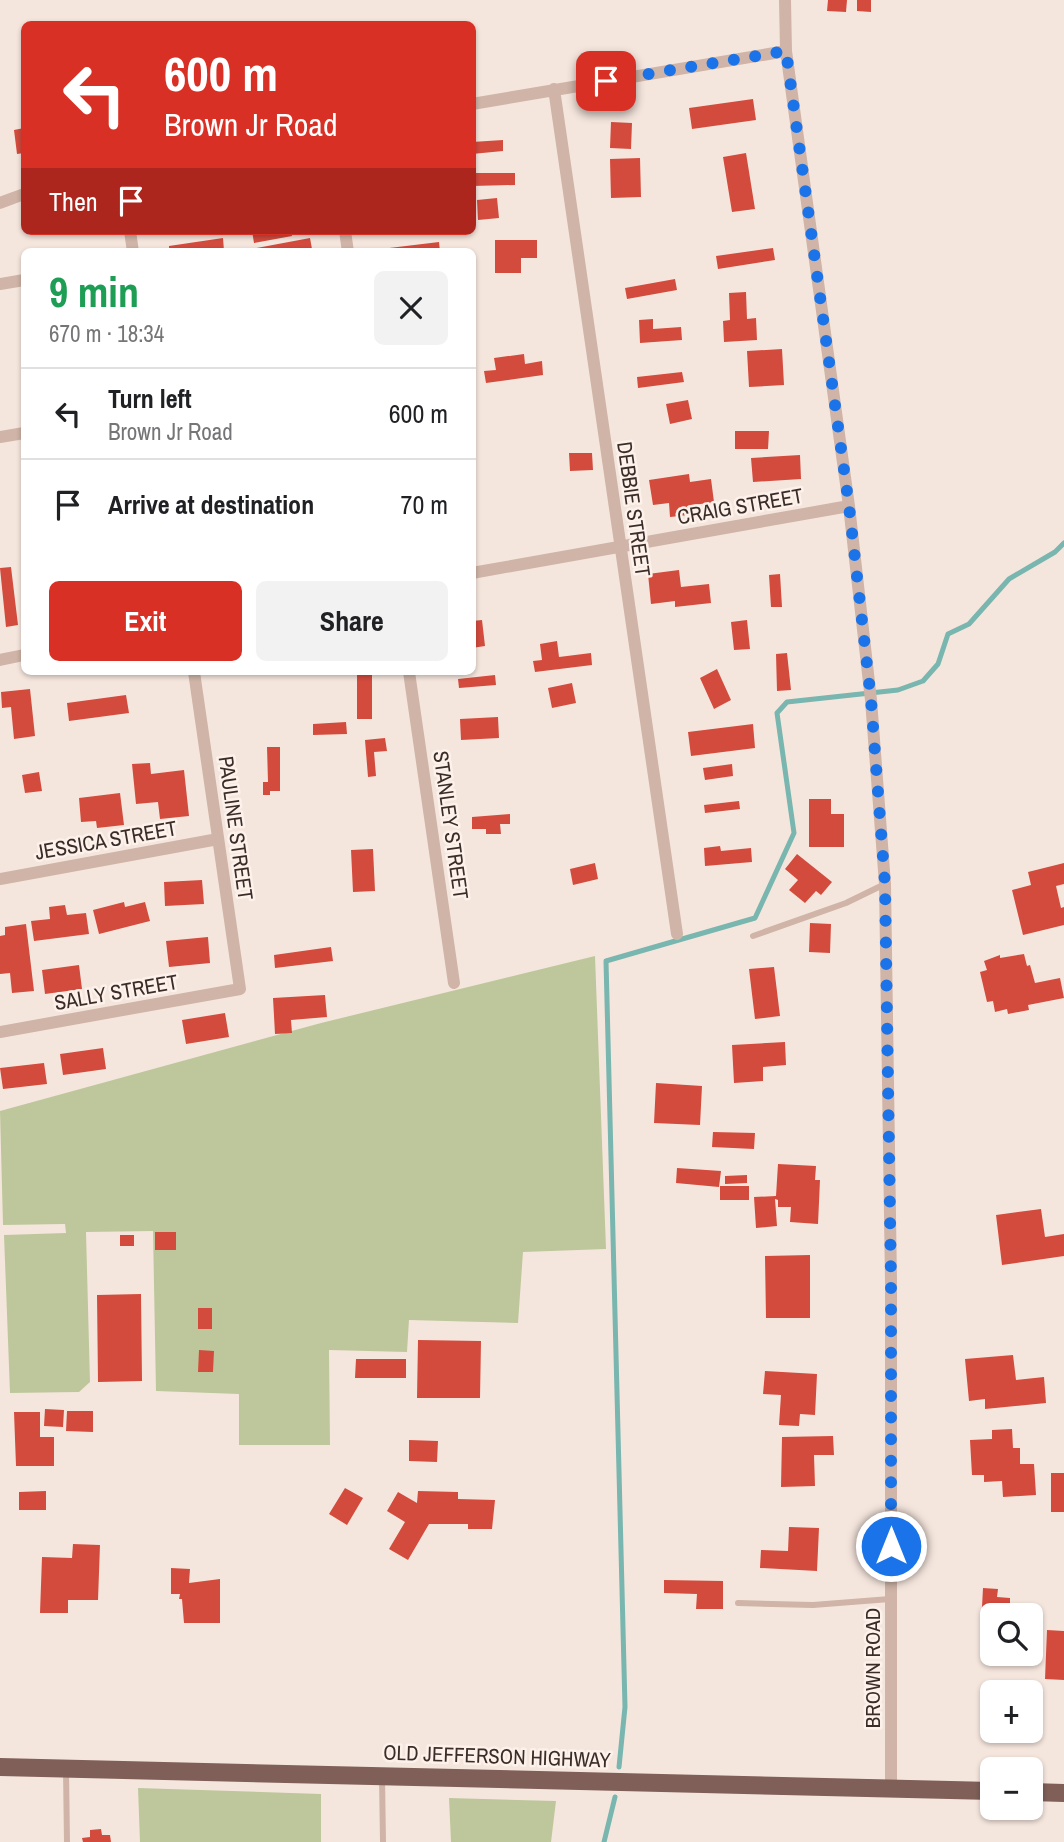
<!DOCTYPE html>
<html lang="en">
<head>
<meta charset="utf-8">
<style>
	:root { --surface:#fff; --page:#f2f2f2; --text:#202124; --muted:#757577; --line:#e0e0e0; --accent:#d93025 }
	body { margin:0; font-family:"Archivo Narrow",sans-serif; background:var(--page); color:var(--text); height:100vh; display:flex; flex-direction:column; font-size:26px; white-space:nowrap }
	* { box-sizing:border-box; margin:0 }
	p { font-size:23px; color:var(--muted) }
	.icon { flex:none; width:38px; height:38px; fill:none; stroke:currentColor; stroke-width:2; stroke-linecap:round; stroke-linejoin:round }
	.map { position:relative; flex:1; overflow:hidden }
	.side { position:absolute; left:21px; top:248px; width:455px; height:427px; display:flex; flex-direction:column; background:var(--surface); border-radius:10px; box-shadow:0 2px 5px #0004 }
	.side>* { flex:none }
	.guide { position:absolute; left:21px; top:21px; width:455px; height:214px; border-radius:10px; box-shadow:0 2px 5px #0004; background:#d93025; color:#fff; overflow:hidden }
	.fabs { position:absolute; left:980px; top:1603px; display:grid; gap:14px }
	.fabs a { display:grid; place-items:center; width:63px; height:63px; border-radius:10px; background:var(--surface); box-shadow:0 2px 5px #0004; font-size:35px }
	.pin { position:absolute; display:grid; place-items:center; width:60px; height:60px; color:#fff; margin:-30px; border-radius:14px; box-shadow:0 4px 10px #0006 }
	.me { position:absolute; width:77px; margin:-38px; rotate:0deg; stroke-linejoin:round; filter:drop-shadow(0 0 5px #0008) }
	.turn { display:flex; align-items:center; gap:24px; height:147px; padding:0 28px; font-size:32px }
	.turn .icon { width:91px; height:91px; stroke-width:2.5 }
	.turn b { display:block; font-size:49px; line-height:60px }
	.then { display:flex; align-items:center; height:66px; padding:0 28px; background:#0003; gap:14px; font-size:26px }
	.round { display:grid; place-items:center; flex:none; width:74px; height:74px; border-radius:10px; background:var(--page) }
	.overview { display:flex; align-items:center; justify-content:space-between; height:119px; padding:0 28px }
	h1 { font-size:42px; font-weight:800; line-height:52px; color:#1e9e55 }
	.button { display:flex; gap:14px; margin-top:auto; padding:14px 28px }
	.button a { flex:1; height:80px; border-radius:10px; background:var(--accent); color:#fff; font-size:28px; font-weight:800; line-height:80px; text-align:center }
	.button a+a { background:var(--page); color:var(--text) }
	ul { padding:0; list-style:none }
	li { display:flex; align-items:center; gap:21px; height:91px; padding:0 28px; border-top:2px solid var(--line) }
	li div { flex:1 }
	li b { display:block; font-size:26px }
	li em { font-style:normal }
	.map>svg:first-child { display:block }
	.green { fill:#bec79b }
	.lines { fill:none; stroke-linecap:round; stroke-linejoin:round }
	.stream { stroke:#78b6af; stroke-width:5 }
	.building { fill:#d34b3d }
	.service { stroke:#cfb4a7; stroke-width:6 }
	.minor { stroke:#cfb4a7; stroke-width:12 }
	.primary { stroke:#7f5f58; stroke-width:18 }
	.route { stroke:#1a73e8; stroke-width:12; stroke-dasharray:0 21.6 }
	.labels { text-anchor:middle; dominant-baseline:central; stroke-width:5; stroke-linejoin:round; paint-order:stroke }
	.street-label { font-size:21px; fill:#3b2c28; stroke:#fcf1eb }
</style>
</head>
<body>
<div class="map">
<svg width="1064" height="1842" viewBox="0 0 1064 1842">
	<rect width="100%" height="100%" fill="#f5e6dd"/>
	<path class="green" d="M595 956 606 1249 523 1252 518 1323 409 1320 407 1352 329 1350 330 1445H239V1394L156 1391 153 1231 86 1232 90 1382 79 1392 10 1393 4 1235 66 1233 65 1224 3 1225 0 1111 321 1023Z
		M138 1788 321 1794V1842H140Z
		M449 1798 556 1801 551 1842H451Z"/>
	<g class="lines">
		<path class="stream" d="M619 1767 625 1707 606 961 755 918 794 833 777 713 787 702 898 690 923 681 938 664 948 634 969 624 1009 579 1055 552 1064 543
			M604 1842 615 1797"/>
	</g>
	<path class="building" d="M828 0H847L846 12 827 11Z
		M857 0H871V12L857 11Z
		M753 99 756 120 692 129 689 108Z
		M611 122 632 123 631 149 610 148Z
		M24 128V153L17 154 14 130Z
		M503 140V151L472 154V142Z
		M746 153 755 209 732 212 723 157Z
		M640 158 641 197 611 198 610 159Z
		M472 173H515V185L472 186Z
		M497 198 499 218 478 220 477 200Z
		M252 231H291L292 236 254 243Z
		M223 238 224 251 169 252V246Z
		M310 238 312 249 299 252H253L252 249Z
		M495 240H537V258H521V273H495Z
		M439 242 440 252H382L381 249Z
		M773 248 775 260 718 269 716 256Z
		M675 279 677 290 627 299 625 288Z
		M746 292 747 319 756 318 757 340 724 342 723 321 730 320 729 293Z
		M653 319V329L681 327 682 340 640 343 639 320Z
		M782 349 784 385 749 387 747 351Z
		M524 354 525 364 542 361 543 375 486 383 484 371 496 370 494 358Z
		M682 372 684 382 638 388 637 377Z
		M688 400 692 419 670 424 666 404Z
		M735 431H769L768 449H735Z
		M569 453H592L593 470 570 471Z
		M800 455 801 479 753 482 751 458Z
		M689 474 690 482 711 479 714 502 687 506 689 515 670 517 669 503 653 505 649 480Z
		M11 567 18 625 6 627 0 568Z
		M679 570 681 587 709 584 711 603 675 607V601L651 604 648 574Z
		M780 574 782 607H771L769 575Z
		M482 620 485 646 472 648V621Z
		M747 620 750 649 734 650 731 622Z
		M557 641 559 657 591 653 592 665 535 672 533 661 542 660 540 644Z
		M787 653 791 690 777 691 776 654Z
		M717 669 731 700 714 709 700 678Z
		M357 675H372V719H357Z
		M495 675 496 685 459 688 458 679Z
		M572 683 576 703 552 708 548 688Z
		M30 689 35 736 14 739 11 707 2 708 1 692Z
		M126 695 129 713 69 721 67 703Z
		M498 717 499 738 461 740 460 719Z
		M346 722 347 734 313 735V724Z
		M753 724 755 748 691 756 688 732Z
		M385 738 387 751 374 752 376 776 368 777 365 740Z
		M267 747H280V791H270V795H263V782H268Z
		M150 763 151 774 184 770 189 816 160 819 158 802 136 804 132 764Z
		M732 764 733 776 705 780 703 768Z
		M39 772 42 791 25 793 22 775Z
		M120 793 124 825 97 828 96 821 81 822 79 798Z
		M809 799H831V814H844V847H809Z
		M739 801 740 809 705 813 704 805Z
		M510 814V824H500L501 834H486V829H472V817Z
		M720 846 721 851 751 848 752 862 705 866 704 848Z
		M373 849 375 891 353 892 351 850Z
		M797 854 832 882 821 895 816 891 805 903 789 890 798 880 785 869Z
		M595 863 598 879 573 885 570 869Z
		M1064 863V884L1056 886 1061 908 1064 907V925L1023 935 1012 890 1031 885 1028 872Z
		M202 880 204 904 165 906 164 882Z
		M124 902 125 907 145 902 150 921 99 934 93 910Z
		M65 905 67 915 86 913 89 934 34 941 31 921 50 919 49 907Z
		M810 923 831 924 830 953 809 952Z
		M26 924 34 991 12 993 10 973 0 974V936L5 935V927Z
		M208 937 210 963 169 967 166 941Z
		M331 947 333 961 275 968 274 955Z
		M1024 954 1027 966 1030 965 1035 983 1060 978 1064 998 1028 1005 1029 1010 1008 1014 1007 1009 995 1012 993 1001 987 1002 980 972 987 970 984 961 1000 955V958Z
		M79 965 82 989 45 994 42 970Z
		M774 967 780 1016 755 1019 749 969Z
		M325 995 327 1017 291 1020 292 1033 275 1034 273 998Z
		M225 1013 229 1037 186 1044 182 1020Z
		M785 1042 786 1065 763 1067V1081L734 1083 732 1045Z
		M103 1048 106 1069 63 1075 60 1054Z
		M44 1063 47 1084 3 1089 0 1068Z
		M656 1083 702 1086 700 1125 654 1123Z
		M713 1132 755 1133 754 1149 712 1147Z
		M778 1164 816 1166 815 1180H820L818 1224 790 1222 791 1207H778V1200L775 1199 777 1226 756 1228 754 1197 776 1196Z
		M677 1168 721 1171 719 1187 676 1183Z
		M747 1175V1183L725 1184V1176Z
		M720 1186H749V1200H720Z
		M1041 1209 1045 1237 1064 1234V1256L1002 1265 996 1215Z
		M155 1232H176V1250H155Z
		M120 1235H134V1246H120Z
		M810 1255V1318H766L765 1256Z
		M141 1294 142 1381 98 1382 97 1295Z
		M198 1308H212V1329H198Z
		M418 1340 481 1341 480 1398H417Z
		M199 1350 214 1351 213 1372H198Z
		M1013 1355 1016 1380 1044 1377 1046 1403 985 1409V1399L969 1401 965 1359Z
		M356 1359H406V1378H355Z
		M765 1371 817 1374 815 1415 800 1414 799 1426 779 1425 781 1395 763 1394Z
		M45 1409 64 1410 63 1427 44 1426Z
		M67 1411H93V1432L66 1431Z
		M14 1412H40V1437H54V1466H16Z
		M1012 1429 1013 1448H1020V1464H1034L1036 1495 1003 1497 1002 1481 984 1482V1475H972L970 1440 992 1439V1430Z
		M833 1436 834 1455H814L815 1486 781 1487 782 1437Z
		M409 1440 438 1441 437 1462 409 1461Z
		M1051 1473H1064V1512H1051Z
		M345 1488 363 1498 347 1525 329 1514Z
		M46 1491V1510H19V1492Z
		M418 1491 458 1492V1499L495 1500 492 1529H468V1524H429L408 1560 389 1549 405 1522 387 1511 398 1492 417 1503Z
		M789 1527 819 1528 817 1571 760 1568 761 1550 788 1551Z
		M73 1544 100 1545 98 1600H68V1613H40L42 1557 72 1558Z
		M171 1568 190 1569 189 1583 220 1579V1623H184L182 1599H179L180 1594H171Z
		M664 1580 723 1581V1609H696L697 1594 664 1593Z
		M983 1588 998 1589 997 1597 1010 1598V1611L1029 1612 1028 1615H992V1645L980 1644Z
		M1047 1630 1064 1631V1680L1045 1679Z
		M101 1829 102 1835H110L111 1842H83L82 1838 90 1837V1830Z"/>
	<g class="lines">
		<path class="service" d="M753 936 846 903 885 884
			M738 1603 813 1605 890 1599
			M66 1770 67 1842
			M382 1777 383 1842"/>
		<path class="minor" d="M785 0 786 51 849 506 871 700 885 884 891 1282V1789
			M554 89 677 934
			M472 104 786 51
			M0 203 24 194
			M130 231 133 252
			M345 231 348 252
			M0 284 24 280
			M0 437 24 433
			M472 573 849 506
			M0 660 24 655
			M409 672 454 983
			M0 879 218 839
			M0 1032 240 989 194 672"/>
		<path class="primary" d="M0 1767 992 1791
			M1031 1792 1064 1793"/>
	</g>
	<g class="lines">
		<path class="route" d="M606 81 786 51 849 506 871 700 885 884 891 1282V1546"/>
	</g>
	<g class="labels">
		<g class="street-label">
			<text transform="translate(740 506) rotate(-10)">CRAIG STREET</text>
			<text transform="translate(634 509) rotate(82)">DEBBIE STREET</text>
			<text transform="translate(451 825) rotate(82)">STANLEY STREET</text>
			<text transform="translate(236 828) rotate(82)">PAULINE STREET</text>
			<text transform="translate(106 840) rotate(-10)">JESSICA STREET</text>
			<text transform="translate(116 992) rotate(-10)">SALLY STREET</text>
			<text transform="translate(872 1668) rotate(-90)">BROWN ROAD</text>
			<text transform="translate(497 1756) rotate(2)">OLD JEFFERSON HIGHWAY</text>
		</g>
	</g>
</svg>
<div class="fabs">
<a><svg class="icon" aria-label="search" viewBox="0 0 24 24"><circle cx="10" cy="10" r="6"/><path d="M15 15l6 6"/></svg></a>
<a>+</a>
<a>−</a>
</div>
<div class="pin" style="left:606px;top:81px;background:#d93025"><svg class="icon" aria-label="arrive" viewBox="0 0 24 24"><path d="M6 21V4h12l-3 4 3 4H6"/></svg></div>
<svg class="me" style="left:891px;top:1546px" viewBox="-20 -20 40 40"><circle r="17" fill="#1a73e8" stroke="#fff" stroke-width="3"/><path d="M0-11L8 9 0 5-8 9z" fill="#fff"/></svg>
<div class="guide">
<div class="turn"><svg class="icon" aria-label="left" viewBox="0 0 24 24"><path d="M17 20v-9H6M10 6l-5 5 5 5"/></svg><div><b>600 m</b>Brown Jr Road</div></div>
<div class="then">Then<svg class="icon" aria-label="arrive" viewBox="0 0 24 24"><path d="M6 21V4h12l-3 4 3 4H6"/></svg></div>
</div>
<section class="side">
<div class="overview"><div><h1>9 min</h1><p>670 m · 18:34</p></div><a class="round"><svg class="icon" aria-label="close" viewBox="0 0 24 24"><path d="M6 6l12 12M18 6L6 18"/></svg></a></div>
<ul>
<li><svg class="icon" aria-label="left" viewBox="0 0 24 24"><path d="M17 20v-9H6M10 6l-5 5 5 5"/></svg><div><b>Turn left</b><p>Brown Jr Road</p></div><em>600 m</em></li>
<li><svg class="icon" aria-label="arrive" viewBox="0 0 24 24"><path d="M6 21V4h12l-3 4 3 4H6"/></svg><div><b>Arrive at destination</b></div><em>70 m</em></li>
</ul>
<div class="button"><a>Exit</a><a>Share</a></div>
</section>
</div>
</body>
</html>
